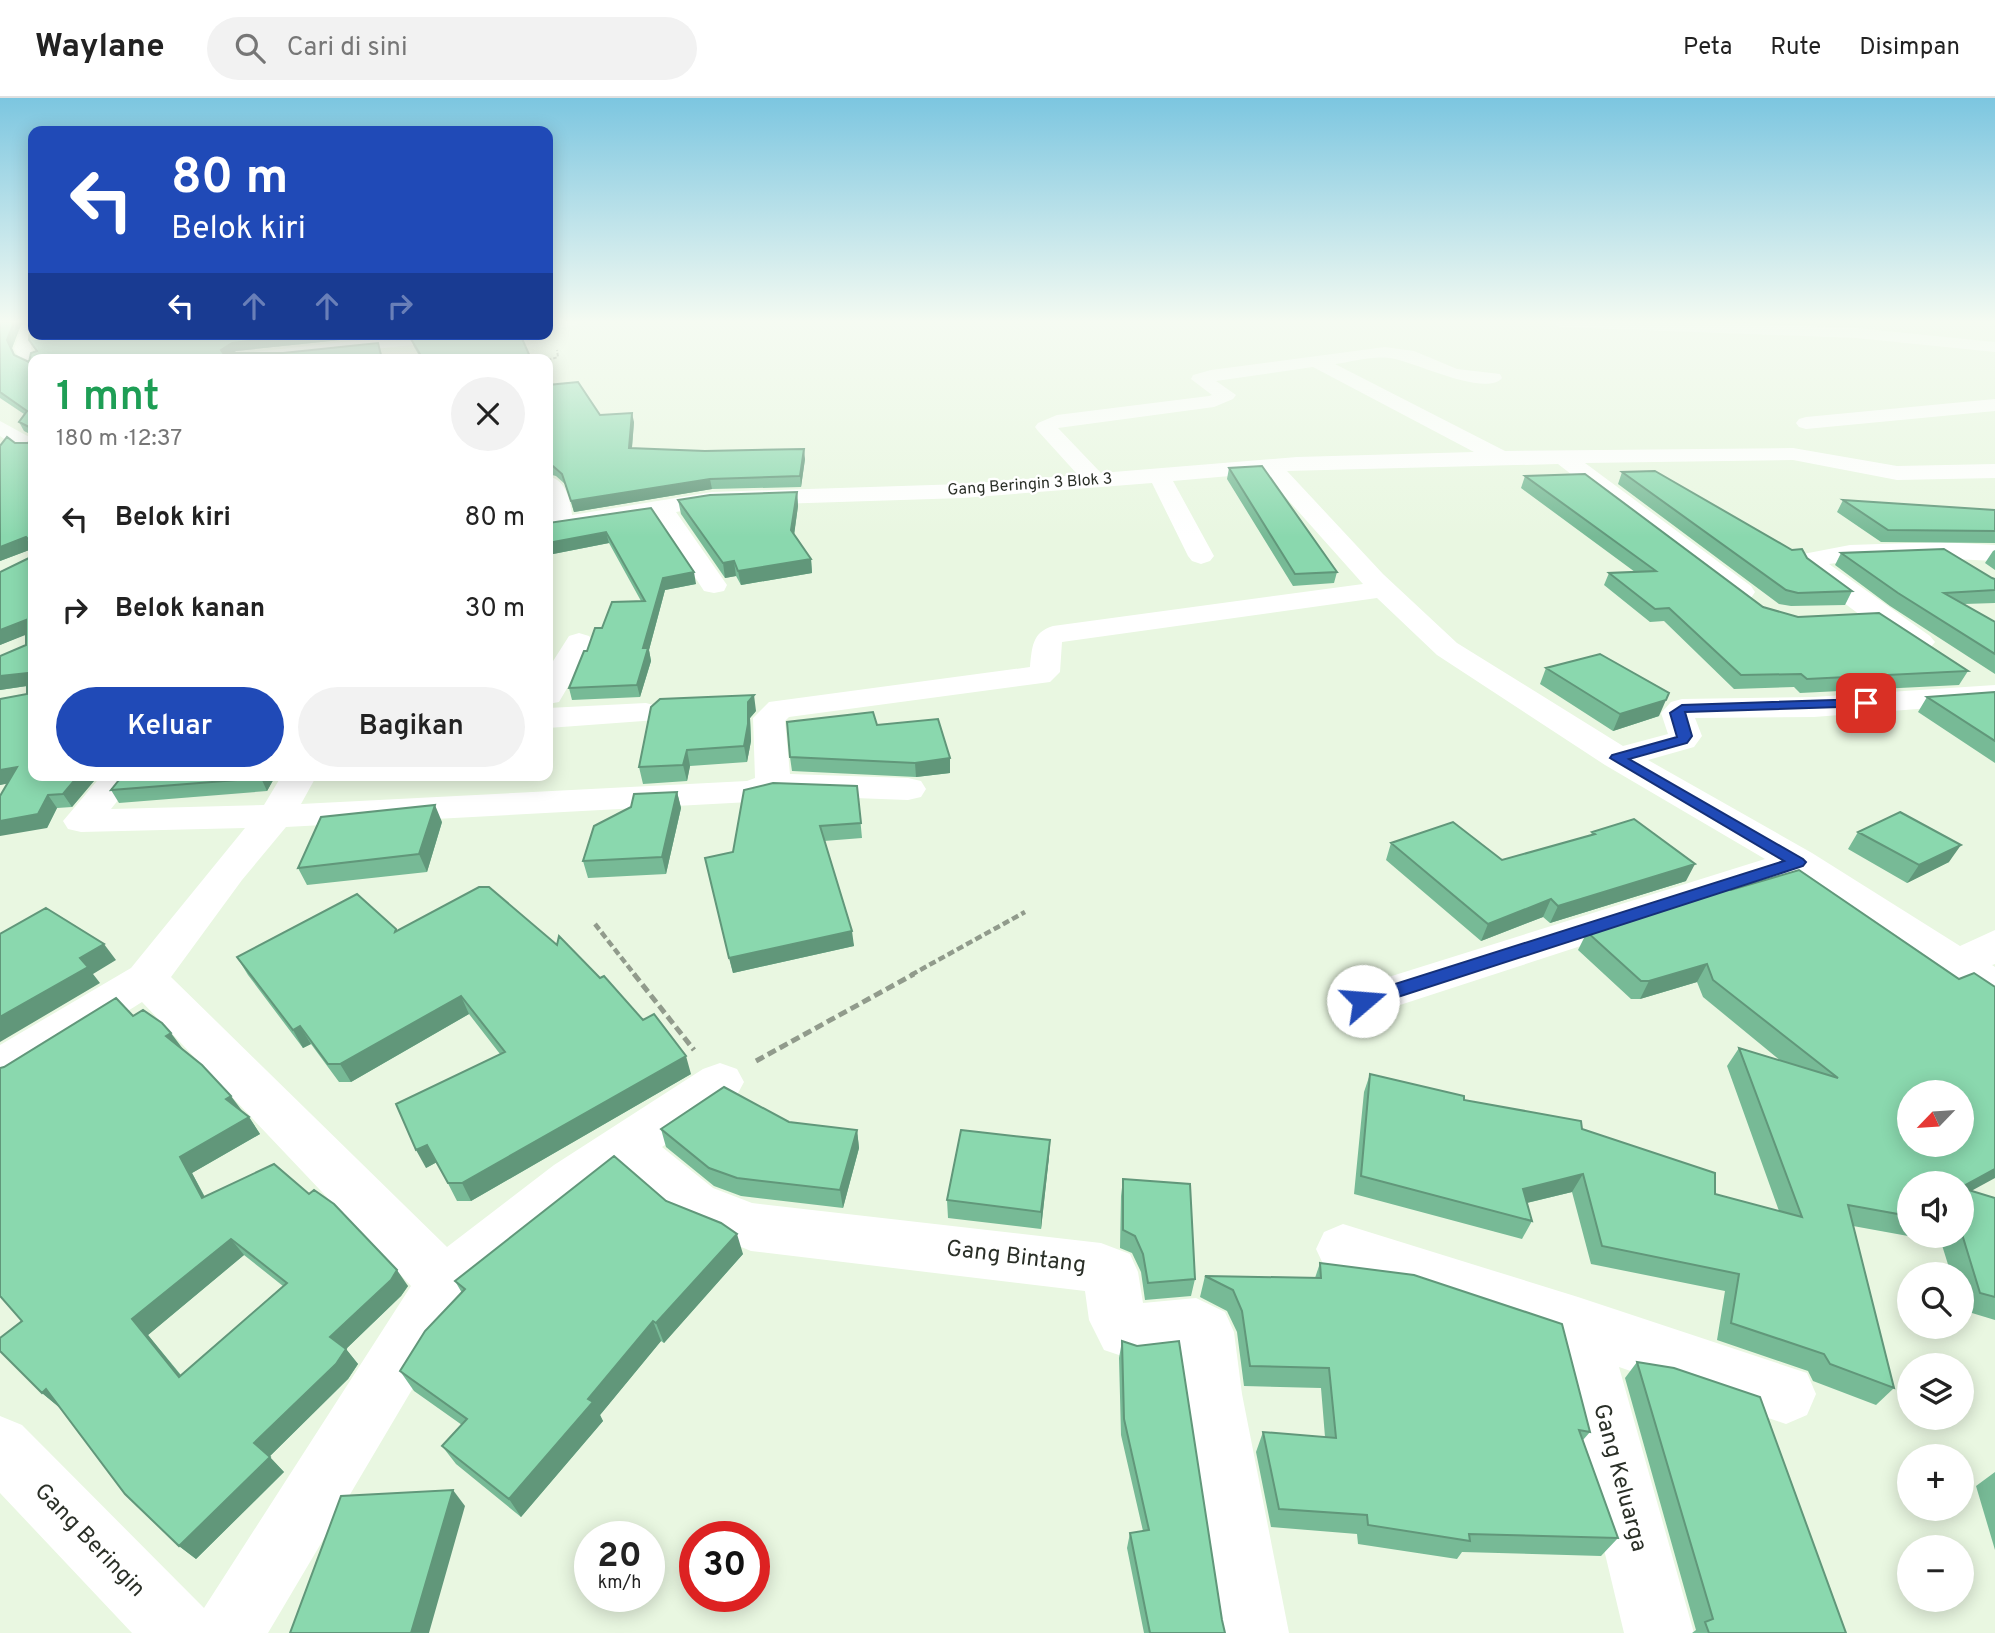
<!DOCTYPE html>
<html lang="id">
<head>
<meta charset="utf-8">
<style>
	:root { --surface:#fff; --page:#f2f2f2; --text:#222; --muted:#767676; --line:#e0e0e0; --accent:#204ab7 }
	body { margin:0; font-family:Overpass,sans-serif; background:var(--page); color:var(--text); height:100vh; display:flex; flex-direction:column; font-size:26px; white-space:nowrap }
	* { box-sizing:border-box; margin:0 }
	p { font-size:23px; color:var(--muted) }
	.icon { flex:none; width:38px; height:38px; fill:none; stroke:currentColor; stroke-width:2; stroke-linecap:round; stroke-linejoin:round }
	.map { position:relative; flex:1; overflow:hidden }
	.details { position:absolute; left:28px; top:256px; width:525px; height:427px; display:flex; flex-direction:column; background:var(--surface); border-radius:14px; box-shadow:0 4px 18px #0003 }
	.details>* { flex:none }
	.top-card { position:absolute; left:28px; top:28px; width:525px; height:214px; border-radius:14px; box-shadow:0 4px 18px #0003; background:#204ab7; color:#fff; overflow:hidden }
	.needle { width:46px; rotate:245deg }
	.controls { position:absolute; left:1897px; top:982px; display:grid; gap:14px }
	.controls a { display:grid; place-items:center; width:77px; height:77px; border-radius:50%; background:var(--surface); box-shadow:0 4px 18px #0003; font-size:35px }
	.speed { position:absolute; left:574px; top:1423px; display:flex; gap:14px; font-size:35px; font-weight:700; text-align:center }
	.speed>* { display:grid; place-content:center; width:91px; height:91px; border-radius:50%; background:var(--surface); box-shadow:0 4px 18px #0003; line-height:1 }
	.speed small { font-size:18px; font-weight:400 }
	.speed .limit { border:10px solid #d22; background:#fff; color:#111 }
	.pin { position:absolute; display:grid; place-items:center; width:60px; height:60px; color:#fff; margin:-30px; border-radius:14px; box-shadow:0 4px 10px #0006 }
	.me { position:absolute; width:77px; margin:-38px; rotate:72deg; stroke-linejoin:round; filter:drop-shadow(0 0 5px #0008) }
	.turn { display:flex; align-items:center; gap:24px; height:147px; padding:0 28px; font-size:32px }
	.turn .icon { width:91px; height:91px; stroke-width:2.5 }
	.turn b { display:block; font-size:49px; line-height:60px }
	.lanes { display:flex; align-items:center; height:66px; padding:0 28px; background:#0003; justify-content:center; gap:35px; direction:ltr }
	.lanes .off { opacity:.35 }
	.round { display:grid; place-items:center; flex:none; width:74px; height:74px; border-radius:37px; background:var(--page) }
	.overview { display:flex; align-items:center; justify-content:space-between; height:119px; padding:0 28px }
	h1 { font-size:42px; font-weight:600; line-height:52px; color:#1e9e55 }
	.action { display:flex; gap:14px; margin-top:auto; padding:14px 28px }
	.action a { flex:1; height:80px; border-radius:42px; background:var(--accent); color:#fff; font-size:28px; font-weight:600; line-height:80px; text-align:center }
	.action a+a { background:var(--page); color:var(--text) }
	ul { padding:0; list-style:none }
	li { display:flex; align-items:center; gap:21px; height:91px; padding:0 28px }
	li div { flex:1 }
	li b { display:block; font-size:26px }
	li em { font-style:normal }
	header { display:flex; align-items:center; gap:42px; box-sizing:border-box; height:98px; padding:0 35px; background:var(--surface); border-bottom:2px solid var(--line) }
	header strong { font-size:33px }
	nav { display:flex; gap:38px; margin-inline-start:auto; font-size:24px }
	.search { width:490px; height:63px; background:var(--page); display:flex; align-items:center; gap:18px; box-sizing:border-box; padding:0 24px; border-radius:38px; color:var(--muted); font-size:26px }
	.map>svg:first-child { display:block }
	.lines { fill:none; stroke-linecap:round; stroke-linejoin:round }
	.path-far2 { stroke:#919b8c; stroke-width:2; stroke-dasharray:3.5 2; stroke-linecap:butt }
	.path-far1 { stroke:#919b8c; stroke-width:4.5; stroke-dasharray:7 3.5; stroke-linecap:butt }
	.path { stroke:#919b8c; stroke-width:5; stroke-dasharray:9 4.5; stroke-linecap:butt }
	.minor { fill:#fff; fill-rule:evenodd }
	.wall { fill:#77ba96; fill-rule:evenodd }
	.shaded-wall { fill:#61977a }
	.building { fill:#8ad8ae; stroke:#61977a; stroke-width:2; fill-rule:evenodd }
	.route { fill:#204ab7; stroke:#153077; stroke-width:2 }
	.labels { text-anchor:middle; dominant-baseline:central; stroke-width:5; stroke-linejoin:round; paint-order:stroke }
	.far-street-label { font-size:16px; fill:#2a2f27; stroke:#fff }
	.near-street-label { font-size:23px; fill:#2a2f27; stroke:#fff }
</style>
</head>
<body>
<header>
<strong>Waylane</strong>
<div class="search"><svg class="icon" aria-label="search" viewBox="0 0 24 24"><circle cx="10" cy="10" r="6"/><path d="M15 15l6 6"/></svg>Cari di sini</div>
<nav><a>Peta</a><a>Rute</a><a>Disimpan</a></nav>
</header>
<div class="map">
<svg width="1995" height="1535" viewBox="0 0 1995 1535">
	<rect width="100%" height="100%" fill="#e9f7e1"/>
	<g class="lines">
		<path class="path-far2" d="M548 262 558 259 557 252"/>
		<path class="path-far1" d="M595 826 635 877
			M911 877 1025 814"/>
		<path class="path" d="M634 876 694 952
			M756 963 914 876"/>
		<path class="minor" d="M24 224H33L31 251 39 261H33V270L21 264 14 251Z
			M548 224H579L577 227 548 232Z
			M1552 224H1695L1856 230 1995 244V254L1856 240 1560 229Z
			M416 236H473L465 241 286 261H227L236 256Z
			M1385 249 1414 253 1457 271 1500 276 1502 280C1485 300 1412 262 1389 260 1372 258 1352 264 1335 266L1505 353 1793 350 1897 368 1995 366V380L1897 382 1793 362 1585 365 1751 488 1755 494 1751 500 1741 502 1731 500 1558 366 1287 373 1383 476 1457 545 1623 648 1668 636 1661 615 1671 604 1682 601 1814 599 1995 587V605L1814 619 1695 620 1702 638 1694 649 1648 662 1812 755 1960 848 1995 832V866L1992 867 1995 869V906L1980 901 1793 779 1363 919 1347 914 1341 903 1347 892 1765 761 1605 667 1437 557 1377 500 1062 544 1060 574 1050 584 789 619 785 623 790 676 908 680 921 683 926 691 921 699 908 702 775 697 750 704 286 729 242 782 171 879 447 1149 554 1067 703 971 720 965 737 971 744 984 737 997 662 1049 713 1090 752 1105 1101 1145 1130 1156 1138 1174 1143 1205 1196 1200 1225 1214 1234 1234 1242 1296 1289 1535H1219L1182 1296 1178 1257 1134 1262 1104 1252 1089 1222 1085 1193 751 1153 675 1122 622 1076 590 1099 465 1202 268 1535H132L0 1395V1318L22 1327 204 1510 411 1188 142 904 17 983 0 988V947L131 870 245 730 81 734 68 731 63 723 102 677H138L111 711 264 707 282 677H317L301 706 747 683 755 680 753 620 769 604 1030 569C1032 550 1032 534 1053 528L1363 486 1264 375 1173 383 1214 458 1210 463 1201 466 1192 463 1188 458 1152 385 963 400 712 408 676 414 727 487 724 493 714 495 704 493 655 418 548 435V378C566 382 570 401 572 417L712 394 963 386 1078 377 1038 333 1035 329 1038 325 1057 317 1209 298 1212 297 1191 281 1193 277 1211 272ZM1313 269 1474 354 1297 359 1101 375 1058 330 1214 309 1233 301 1236 297 1216 283Z
			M1995 301V313L1806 331 1799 329 1796 325 1799 321 1806 319Z
			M0 323 33 341V352H21L0 338Z
			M1940 444 1995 447V463C1940 460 1884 457 1829 466L1930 538 1935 544 1930 550C1922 552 1916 553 1909 550 1890 540 1809 481 1798 465L1803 456 1850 447Z
			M579 535 589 538 594 544 559 604 548 606V571L569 538Z
			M646 605 657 608 662 615 657 622 548 630V610Z
			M1343 1126 1578 1199 1807 1275 1816 1296 1807 1317 1786 1326 1619 1269 1694 1535H1624L1555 1247 1324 1168 1316 1151 1324 1134Z"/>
	</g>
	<path class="wall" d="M0 224H22L12 250 15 257 29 264 36 253 29 242 378 238 236 253 233 255 381 253 33 261V677H99L72 709 57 710 47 730 8 685 0 687V601L27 596V588L0 592V558L26 547V536L0 547V474L29 460V452L0 463 15 345H28L30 342V336L24 333 19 324 24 316 0 300Z
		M411 241 531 261H421L414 249Z
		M548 287 600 317 634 324 632 350 805 361 801 389 712 391 574 414 565 386 556 378 548 376Z
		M1229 370 1337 474 1334 485 1293 488 1227 381Z
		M1622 374 1852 493 1845 507 1791 508 1779 506 1618 386Z
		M1525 378 1763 509 1968 573 1959 587 1800 595 1794 589 1734 591 1664 523 1650 524 1604 487 1609 475 1635 474 1521 390Z
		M797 394 798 408 794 436 811 461 812 475 741 487 736 478 725 480 681 416 678 402Z
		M1843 402 1995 412V445L1881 444 1837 414Z
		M651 410 696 486 665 492 649 552 651 563 640 599 572 602 569 590 587 553 602 530 641 503 609 445 548 457V425Z
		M1995 452V472L1985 465 1993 453Z
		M1841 455 1995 481V505L1964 506 1995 524V576L1890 508 1835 467Z
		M1546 570 1659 618 1613 633 1540 586Z
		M1995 594V665L1918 614 1927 599Z
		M756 613 750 620 751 643 747 664 690 668 687 683 643 686 639 669Z
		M877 627 950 675 916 679 792 673 790 659Z
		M123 677H276L267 693 119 705 111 692Z
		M857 688 862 740 824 743 854 848 733 875 705 760 733 754Z
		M677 694 681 710 666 776 588 780 583 763Z
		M442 724 427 774 307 787 298 770Z
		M1592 734 1686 783 1550 825 1543 819 1481 843 1386 762 1391 745 1502 762 1591 737Z
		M1858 734 1949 764 1907 785 1848 751Z
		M1727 789 1971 1093 1995 1100V1222L1962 1212V1176H1951L1941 1144 1853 1128 1894 1290 1876 1307 1813 1283 1808 1273 1717 1242 1725 1193 1591 1166 1572 1094 1527 1105 1532 1123 1522 1141 1354 1096 1364 994 1370 976 1464 1002 1582 1031 1715 1096 1779 1113 1727 968 1739 950 1781 963 1703 899 1697 884 1640 901H1631L1578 852 1587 834ZM1909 1085H1962V1138H1909Z
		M397 833 691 976 471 1103H457L437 1064 426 1070 500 956 469 916 351 984H339L311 946 303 950 248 877 237 859Z
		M133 918 183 951 243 1014 249 1019 260 1036 192 1075 205 1099 408 1188 401 1198 346 1251 358 1266 348 1281 269 1359 284 1374 196 1461 179 1448 59 1309 42 1295 22 1223 4 969ZM244 1157 283 1188 181 1277 148 1237Z
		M789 1024 857 1032 859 1050 843 1110 741 1098 714 1088 666 1049 661 1031Z
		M1050 1042 1049 1059 1041 1131 948 1120 947 1102Z
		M1123 1081 1195 1181 1191 1198 1145 1202 1141 1174 1132 1155 1120 1150 1121 1098Z
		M666 1103 743 1156 664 1245 661 1243 600 1317 603 1323 521 1419 456 1366 442 1348 462 1327 414 1293 400 1273 462 1195 455 1183Z
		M1320 1165 1590 1334 1583 1342 1618 1440 1601 1458 1462 1454 1457 1461 1358 1446 1357 1436 1271 1429 1256 1354 1263 1334 1325 1339 1321 1290 1244 1288 1237 1234 1227 1213 1200 1199 1205 1178 1315 1180Z
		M1122 1243 1222 1522 1225 1535H1144L1127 1450 1130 1435 1143 1433 1121 1337 1119 1260Z
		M1637 1264 1846 1535H1692L1696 1532 1625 1280Z
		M1995 1374V1452L1976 1388Z"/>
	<path class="shaded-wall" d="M14 224H22L12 250 7 242Z
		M312 236H378V238L236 253 224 261 221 252 232 245Z
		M632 315 634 324 631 360 629 350Z
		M804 351 805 361 801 389 800 378Z
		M710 381 712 391 574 414 571 403Z
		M797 394 798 408 793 445 791 432Z
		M606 434 609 445 548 457V445Z
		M26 439 32 451 0 463V449Z
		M811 461 812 475 741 487 738 473Z
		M734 463 736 478 725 480 723 465Z
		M694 474 696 486 665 492 649 552 651 563 640 599 637 587 643 550 663 480Z
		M26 522 33 534 0 547V532Z
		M27 575 33 587 0 592V578Z
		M754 597 756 613 750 620 751 643 747 664 744 648 748 604Z
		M1666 602 1659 618 1613 633 1620 616Z
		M687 652 690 668 687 683 683 667Z
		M950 660V675L916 679 915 665Z
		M17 669 26 682 0 687V672Z
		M79 677H99L72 709 63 696Z
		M262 677H276L267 693 261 680Z
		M677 694 681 710 666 776 662 759Z
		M48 697 57 710 47 730 0 738V723Z
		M435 707 442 724 427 774 419 756Z
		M1961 747 1949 764 1907 785 1919 767Z
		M1695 766 1686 783 1550 825 1558 808Z
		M1551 801 1543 819 1481 843 1488 826Z
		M852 833 854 848 733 875 729 860Z
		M104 846 116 862 93 876 100 885 0 944V919L80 860Z
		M1707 866 1697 884 1640 901 1649 883Z
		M461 898 469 916 351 984 340 966Z
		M300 928 311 946 303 950 293 932Z
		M171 935 183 951 166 938Z
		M686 958 691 976 471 1103 462 1085Z
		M231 998 243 1014 226 1001Z
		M249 1019 260 1036 192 1075 214 1117 202 1100 180 1059Z
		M857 1032 859 1050 843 1110 840 1092Z
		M1050 1042 1049 1059 1041 1131V1114Z
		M427 1047 437 1064 426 1070 416 1052Z
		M1995 1071V1080L1962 1098V1089Z
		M1583 1076 1572 1094 1514 1108 1523 1091Z
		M737 1136 743 1156 664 1245 656 1225Z
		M231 1141 244 1157 148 1237 194 1294 179 1279 132 1221Z
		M397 1172 408 1188 401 1198 346 1251 358 1266 348 1281 269 1359 254 1345 330 1239Z
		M653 1223 661 1243 600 1317 603 1323 521 1419 509 1401 588 1301Z
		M46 1291 60 1310 42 1295Z
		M270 1359 284 1374 196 1461 179 1448Z
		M453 1392 465 1408 429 1535H411Z"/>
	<path class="building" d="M0 224H14L7 242 14 257 29 264 31 255 37 253 29 242 30 224H33V236H312L232 245 221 252 223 255H283L378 245 382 261H33V677H79L63 696 48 697 38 716 0 723V698L17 669 0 672V601L27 596V575L0 578V558L26 547V522L0 532V474L29 460V442L26 439 0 449V348L7 339 15 345H28L30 342 29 329 19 324 27 313 0 294Z
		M453 236H520L531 261H423L411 241Z
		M578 284 600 317 632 315 629 350 705 353 804 351 800 378 710 381 571 403 562 376 553 368 548 366V287Z
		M1262 368 1337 474 1295 476 1229 370Z
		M1655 373 1792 452 1802 451 1807 460 1852 493 1798 495 1786 492 1622 374Z
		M1585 376 1763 509 1798 519 1879 515 1968 573 1807 581 1801 576 1741 577 1669 510 1655 511 1609 475 1656 473 1525 378Z
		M797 394 791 432 811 461 738 473 734 463 723 465 678 402 710 397Z
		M1843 402 1995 412V433L1888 432Z
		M651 410 694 474 663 480 643 550H648L637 587 569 590 584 553H587L595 530H602L612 504 645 503 606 434 548 445V425Z
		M1944 451 1992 480 1995 481V492L1944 495 1995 524V556L1898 495 1841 455Z
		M1600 556 1669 595 1666 602 1620 616 1546 570Z
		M1995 594V643L1927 599Z
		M754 597 748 604V626L744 648 687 652 683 667 639 669 651 609 660 601Z
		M873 614 877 627 938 621 950 660 915 665 790 659 787 624Z
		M123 677H262L261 680 111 692Z
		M773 685 857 688 861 725 820 728 852 833 729 860 705 760 733 754 744 692Z
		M677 694 662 759 583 763 594 728 631 709 634 696Z
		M435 707 419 756 298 770 321 719Z
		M1900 714 1961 747 1919 767 1858 734Z
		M1634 721 1695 766 1558 808 1551 801 1488 826 1391 745 1453 724 1502 762 1595 736 1592 734Z
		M1799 772 1959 881 1974 875 1995 889V1071L1962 1089V1085H1909V1118L1848 1107 1894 1290 1830 1266 1824 1256 1731 1225 1739 1176 1602 1148 1583 1076 1523 1091 1532 1123 1361 1078 1370 976 1464 998V1002L1581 1023 1582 1031 1715 1075V1096L1802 1119 1739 950 1838 980 1713 882 1707 866 1649 883H1641L1587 834 1727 789 1731 792ZM1909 994H1962V1046H1909Z
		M479 789H489L557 847 559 838 600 880 604 878 643 922 654 916 686 958 462 1085H448L427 1047 416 1052 396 1006 505 954 461 898 340 966H328L300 928 293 932 237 859 357 796 396 831 395 834Z
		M46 810 104 846 80 860 88 869 0 919V836Z
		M116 900 133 918 143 912 162 925 171 935 166 938 202 967 231 998 226 1001 249 1019 180 1059 202 1100 274 1066 309 1096 314 1092 334 1106 397 1172 391 1182 330 1239 346 1251 336 1266 254 1345 270 1359 179 1448 125 1396 46 1291 42 1295 0 1253V1240L22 1223 0 1198V970L4 969ZM231 1141 287 1185 179 1279 132 1221Z
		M724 989 789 1024 857 1032 840 1092 737 1080 709 1070 661 1031Z
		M961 1032 1050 1042 1041 1114 947 1102Z
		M614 1058 666 1103 721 1125 737 1136 656 1225 653 1223 588 1301 593 1304 509 1401 442 1348 467 1321 400 1273 425 1233 465 1191 455 1183Z
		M1123 1081 1190 1086 1195 1181 1148 1185 1143 1156 1135 1138 1123 1132Z
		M1962 1090 1995 1100V1199L1980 1195 1962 1136Z
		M1320 1165 1414 1177 1562 1226 1590 1334 1579 1332 1618 1440 1469 1436 1470 1443 1368 1427 1367 1417 1279 1411 1263 1334 1336 1340 1329 1270 1250 1268 1242 1213 1233 1192 1205 1178 1321 1180Z
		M1122 1243 1137 1248 1179 1243 1222 1522 1225 1535H1150L1130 1435 1149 1432 1124 1321Z
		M1637 1264 1674 1270 1760 1299 1846 1535H1709L1705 1524 1713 1521Z
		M453 1392 411 1535H290L341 1398Z"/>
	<linearGradient id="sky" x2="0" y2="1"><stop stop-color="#7cc6e0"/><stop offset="0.51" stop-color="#f5fbf2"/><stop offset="1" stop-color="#f5fbf2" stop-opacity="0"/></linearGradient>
	<rect width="1995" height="439" fill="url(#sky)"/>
	<path class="route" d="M1866 601 1873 605 1871 608 1685 614 1692 638 1687 645 1629 661 1803 761 1806 764 1803 768 1370 908H1357L1354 903 1357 898 1784 763 1610 660 1612 657 1677 639 1670 615 1682 607Z"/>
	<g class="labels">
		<g class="far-street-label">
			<text transform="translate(1030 387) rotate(-4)">Gang Beringin 3 Blok 3</text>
		</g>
		<g class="near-street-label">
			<text transform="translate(1016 1160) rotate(7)">Gang Bintang</text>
			<text transform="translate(1619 1380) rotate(75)">Gang Keluarga</text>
			<text transform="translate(89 1443) rotate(46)">Gang Beringin</text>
		</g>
	</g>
</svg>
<div class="controls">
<a><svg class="needle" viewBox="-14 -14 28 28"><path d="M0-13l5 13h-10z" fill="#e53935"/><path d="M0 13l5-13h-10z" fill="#767676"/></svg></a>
<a><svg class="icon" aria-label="sound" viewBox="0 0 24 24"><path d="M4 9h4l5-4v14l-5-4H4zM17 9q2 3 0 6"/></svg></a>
<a><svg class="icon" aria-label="search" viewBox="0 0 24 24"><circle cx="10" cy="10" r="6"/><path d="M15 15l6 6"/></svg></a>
<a><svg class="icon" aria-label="layers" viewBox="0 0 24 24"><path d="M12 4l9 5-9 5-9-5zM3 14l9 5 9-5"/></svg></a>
<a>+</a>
<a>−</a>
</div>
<div class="speed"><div>20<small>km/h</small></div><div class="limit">30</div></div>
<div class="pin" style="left:1866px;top:605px;background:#d93025"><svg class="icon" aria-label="arrive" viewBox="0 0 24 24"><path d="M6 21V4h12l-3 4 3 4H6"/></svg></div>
<svg class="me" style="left:1363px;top:903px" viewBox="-20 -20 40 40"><circle r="19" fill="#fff"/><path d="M0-13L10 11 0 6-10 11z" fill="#204ab7"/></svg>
<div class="top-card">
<div class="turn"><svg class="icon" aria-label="left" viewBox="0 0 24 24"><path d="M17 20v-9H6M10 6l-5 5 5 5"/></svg><div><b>80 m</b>Belok kiri</div></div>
<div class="lanes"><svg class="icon" aria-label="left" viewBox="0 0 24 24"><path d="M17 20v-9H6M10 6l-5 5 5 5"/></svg><svg class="icon off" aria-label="ahead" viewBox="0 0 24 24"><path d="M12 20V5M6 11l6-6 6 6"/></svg><svg class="icon off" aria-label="ahead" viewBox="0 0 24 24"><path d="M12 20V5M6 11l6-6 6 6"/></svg><svg class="icon off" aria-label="right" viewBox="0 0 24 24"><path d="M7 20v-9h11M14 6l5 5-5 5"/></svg></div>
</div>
<section class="details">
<div class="overview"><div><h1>1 mnt</h1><p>180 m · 12:37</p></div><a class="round"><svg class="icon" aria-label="close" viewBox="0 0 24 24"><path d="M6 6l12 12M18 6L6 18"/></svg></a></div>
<ul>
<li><svg class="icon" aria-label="left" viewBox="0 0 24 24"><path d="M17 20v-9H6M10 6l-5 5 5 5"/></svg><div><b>Belok kiri</b></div><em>80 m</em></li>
<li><svg class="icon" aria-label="right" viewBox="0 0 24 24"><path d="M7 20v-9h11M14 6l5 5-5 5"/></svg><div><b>Belok kanan</b></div><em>30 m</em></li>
</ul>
<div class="action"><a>Keluar</a><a>Bagikan</a></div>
</section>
</div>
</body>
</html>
